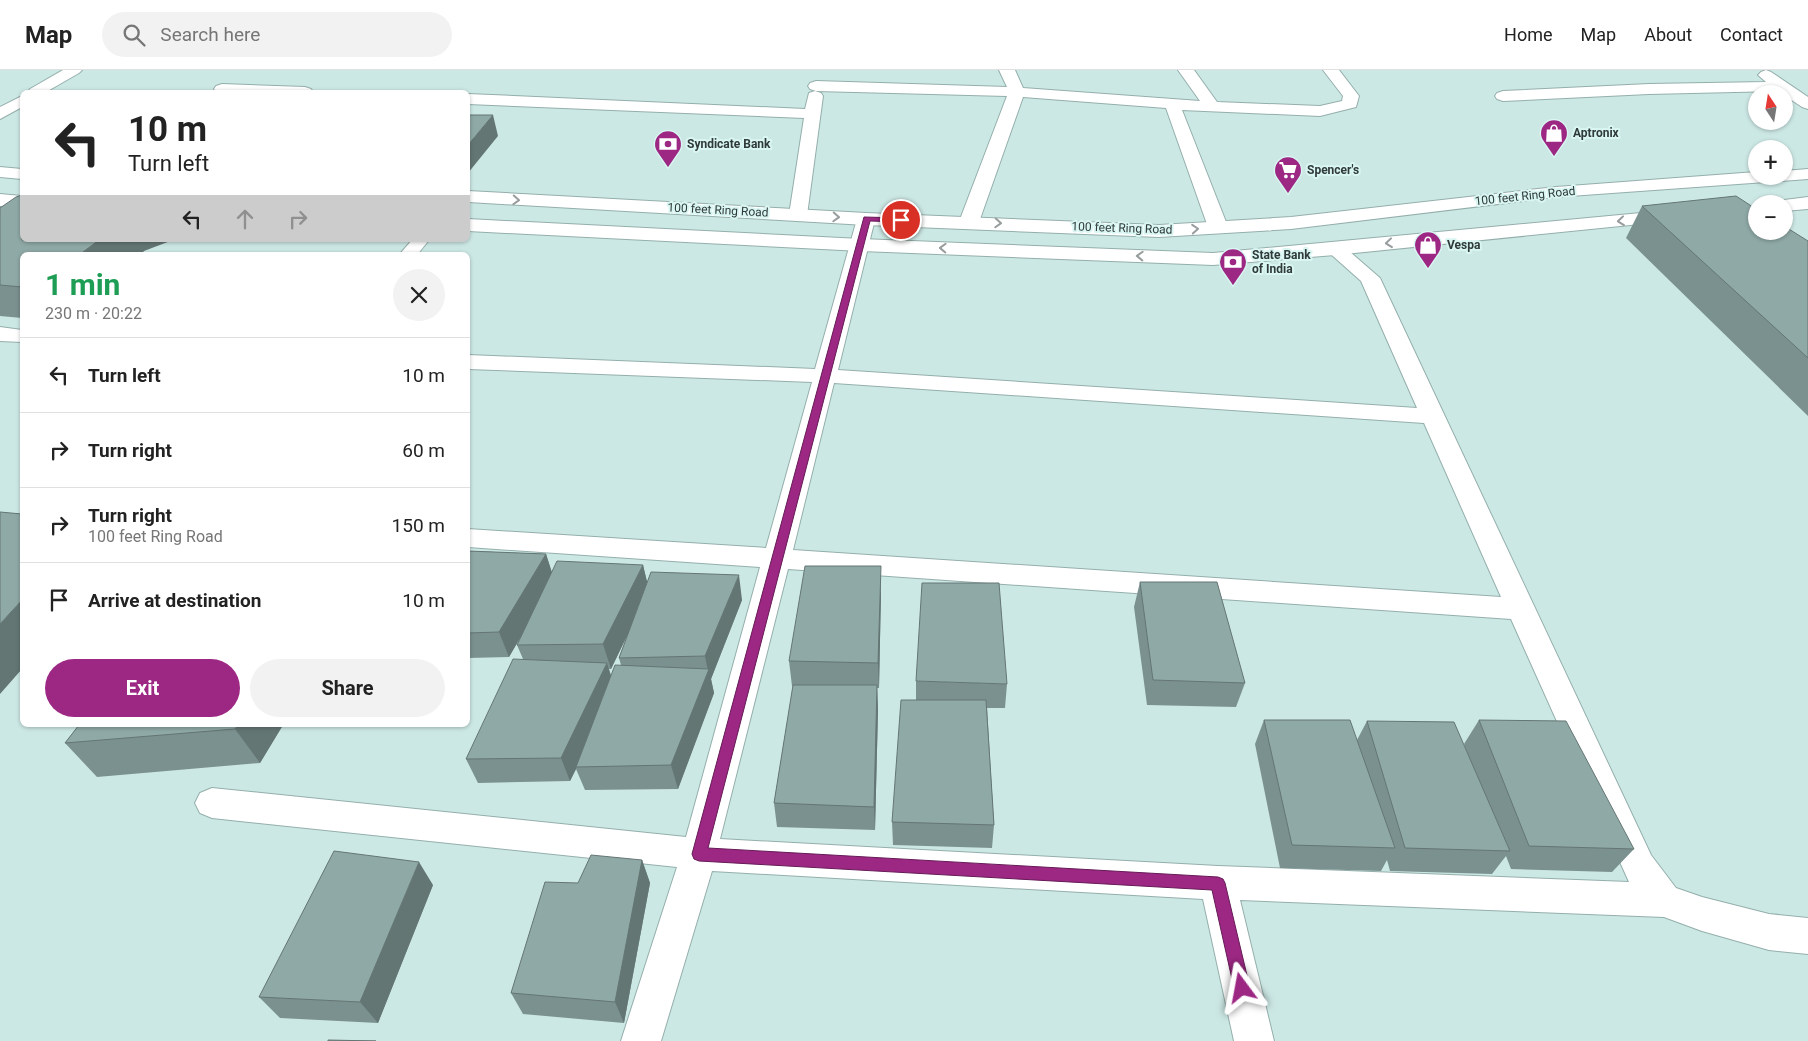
<!DOCTYPE html>
<html lang="en">
<head>
<meta charset="utf-8">
<style>
	:root { --surface:#fff; --page:#f2f2f2; --text:#222; --muted:#767676; --line:#e0e0e0; --accent:#9d2884 }
	body { margin:0; font-family:Roboto,sans-serif; background:var(--page); color:var(--text); height:100vh; display:flex; flex-direction:column; font-size:19px; white-space:nowrap }
	* { box-sizing:border-box; margin:0 }
	p { font-size:16px; color:var(--muted) }
	.icon { flex:none; width:28px; height:28px; fill:none; stroke:currentColor; stroke-width:2; stroke-linecap:round; stroke-linejoin:round }
	.map { position:relative; flex:1; overflow:hidden }
	.side { position:absolute; left:20px; top:182px; width:450px; height:475px; display:flex; flex-direction:column; background:var(--surface); border-radius:8px; box-shadow:0 1px 4px #0004 }
	.side>* { flex:none }
	.top-card { position:absolute; left:20px; top:20px; width:450px; height:152px; border-radius:8px; box-shadow:0 1px 4px #0004; background:#fff; color:var(--text); overflow:hidden }
	.needle { width:32px; rotate:348deg }
	.buttons { position:absolute; left:1748px; top:15px; display:grid; gap:10px }
	.buttons a { display:grid; place-items:center; width:45px; height:45px; border-radius:50%; background:var(--surface); box-shadow:0 1px 4px #0004; font-size:25px }
	.pin { position:absolute; display:grid; place-items:center; width:42px; height:42px; color:#fff; margin:-21px; border:2px solid #fff; border-radius:50%; box-shadow:0 1px 5px #0007 }
	.me { position:absolute; width:55px; margin:-28px; rotate:347deg; stroke-linejoin:round; filter:drop-shadow(0 0 4px #0008) }
	.turn { display:flex; align-items:center; gap:18px; height:105px; padding:0 25px; font-size:22px }
	.turn .icon { width:65px; height:65px; stroke-width:2.5 }
	.turn b { display:block; font-size:35px; line-height:42px }
	.lanes { display:flex; align-items:center; height:48px; padding:0 25px; background:#0003; justify-content:center; gap:25px; direction:ltr }
	.lanes .off { opacity:.35 }
	.round { display:grid; place-items:center; flex:none; width:52px; height:52px; border-radius:26px; background:var(--page) }
	.overview { display:flex; align-items:center; justify-content:space-between; height:85px; padding:0 25px }
	h1 { font-size:30px; font-weight:700; line-height:38px; color:#1e9e55 }
	.primary-button { display:flex; gap:10px; margin-top:auto; padding:10px 25px }
	.primary-button a { flex:1; height:58px; border-radius:30px; background:var(--accent); color:#fff; font-size:20px; font-weight:700; line-height:58px; text-align:center }
	.primary-button a+a { background:var(--page); color:var(--text) }
	ul { padding:0; list-style:none }
	li { display:flex; align-items:center; gap:15px; height:75px; padding:0 25px; border-top:1px solid var(--line) }
	li div { flex:1 }
	li b { display:block; font-size:19px }
	li em { font-style:normal }
	header { display:flex; align-items:center; gap:30px; box-sizing:border-box; height:70px; padding:0 25px; background:var(--surface); border-bottom:1px solid var(--line) }
	header strong { font-size:24px }
	nav { display:flex; gap:28px; margin-inline-start:auto; font-size:18px }
	.search { width:350px; height:45px; background:var(--page); display:flex; align-items:center; gap:12px; box-sizing:border-box; padding:0 18px; border-radius:28px; color:var(--muted); font-size:19px }
	.map>svg:first-child { display:block }
	.lines { fill:none; stroke-linecap:round; stroke-linejoin:round }
	.lane-casing { stroke:#94afab; stroke-width:2 }
	.street-casing { stroke:#94afab; stroke-width:2 }
	.primary-casing { stroke:#94afab; stroke-width:2 }
	.lane { fill:#fff; fill-rule:evenodd }
	.street { fill:#fff; fill-rule:evenodd }
	.primary { fill:#fff; fill-rule:evenodd }
	.wall { fill:#7b918f; fill-rule:evenodd }
	.shaded-wall { fill:#647674 }
	.building { fill:#8fa9a6; stroke:#647674 }
	.oneway { stroke:#979c9c }
	.route { fill:#9d2884; stroke:#661a56 }
	.labels { text-anchor:middle; dominant-baseline:central; stroke-width:4; stroke-linejoin:round; paint-order:stroke }
	.far-poi-label { font-size:12px; font-weight:bold; fill:#2f3a39; stroke:#d9f6f2; text-anchor:start }
	.far-street-label { font-size:12px; fill:#2f3a39; stroke:#d9f6f2 }
</style>
</head>
<body>
<header>
<strong>Map</strong>
<div class="search"><svg class="icon" aria-label="search" viewBox="0 0 24 24"><circle cx="10" cy="10" r="6"/><path d="M15 15l6 6"/></svg>Search here</div>
<nav><a>Home</a><a>Map</a><a>About</a><a>Contact</a></nav>
</header>
<div class="map">
<svg width="1808" height="971" viewBox="0 0 1808 971">
	<rect width="100%" height="100%" fill="#cce8e5"/>
	<g class="lines">
		<g class="lane-casing">
			<path id="lane" d="M412 170H429L417 185H399Z"/>
		</g>
		<g class="street-casing">
			<path id="street" d="M63 0H82L79 3 46 22H28L30 19Z
				M999 0H1015L1023 18 1200 31 1178 0H1194L1217 32 1320 36 1342 31 1343 26 1323 0H1339L1359 26 1356 37 1320 46 1182 40 1228 157 1225 161 1218 163 1211 161 1208 157 1166 38 1023 27 979 152 976 156 969 158 962 156 959 152 1007 26 816 21 810 19 808 16 810 13 816 11 1007 17Z
				M1766 0 1771 2 1808 27V39L1802 37 1778 21 1649 24 1503 31 1497 29 1495 26 1497 23 1503 21 1649 14 1766 12 1758 5 1761 2Z
				M222 14 305 17 311 19 313 22H216L214 19 216 16Z
				M815 21 821 23 823 26 807 145 805 149 798 151 791 149 789 145 804 48 468 34V24L805 39 809 23Z
				M22 26V37L0 49V37Z
				M866 143 873 145 875 149 838 300 1417 338 1361 211 1325 179 1328 175 1335 173 1342 175 1380 208 1651 785 1676 818 1702 827 1769 844 1808 848V884L1769 880 1702 861 1664 847 1240 830 1274 971H1234L1203 829 712 801 661 971H621L677 797 212 748 200 743 195 733 200 723 212 718 686 767 760 497 468 477V459L766 478 812 312 468 299V285L815 299 857 149 859 145ZM834 313 1424 353 1501 527 793 480ZM788 499 1511 549 1629 812 1218 796 720 769Z
				M0 257 22 260V272L0 271Z"/>
		</g>
		<g class="primary-casing">
			<path id="primary" d="M0 97 22 99V109L0 107Z
				M1808 99V109L1556 127 1291 159 1159 167 866 155 468 132V121L866 143 1159 155 1291 147 1556 117 1756 102V106H1784V101Z
				M0 124 22 126V136H0Z
				M1808 127V139L1784 141V134H1776L1777 131Z
				M1673 140 1680 142 1682 146 1680 150 1335 185 1213 195 861 181 468 161V149L861 169 1213 183Z"/>
		</g>
		<use href="#lane" class="lane"/>
		<use href="#street" class="street"/>
		<use href="#primary" class="primary"/>
	</g>
	<path class="wall" d="M1642 136 1808 171V346L1626 168Z
		M0 138 144 181 139 185H22V248L0 246Z
		M468 481 546 484 552 503 643 495 647 512 742 530 711 609 714 623 678 719 585 720 576 699 570 711 478 713 466 689 523 589 517 575 523 563 509 587 468 588ZM627 566 619 588 621 595 611 605 609 599H611Z
		M1140 512 1245 613 1236 637 1147 635 1134 537Z
		M881 521 879 618H877L878 640 875 760 777 757 774 733 793 616H792L789 591Z
		M916 611 1007 614 1005 638H987L994 755 992 778 893 775 892 752 916 630Z
		M1264 650 1357 670 1367 651 1469 688 1464 674 1479 650 1634 779 1612 802 1511 799 1506 786 1492 804 1390 801 1387 790 1381 801 1280 798 1255 674Z
		M79 655H283L260 693 97 707 65 673Z
		M642 790 650 813 624 953 523 944 511 923 578 813Z
		M433 815 378 953 280 948 259 927Z"/>
	<path class="shaded-wall" d="M493 45 498 66 468 103V75Z
		M99 170H173L144 181 139 185H79Z
		M546 484 554 509 509 587 499 562Z
		M643 495 649 520 611 599 603 574Z
		M881 496V521L879 618 878 593Z
		M739 505 742 530 711 609 714 623 678 719 671 695 708 601 705 586Z
		M22 530V599L0 624V554Z
		M607 593 614 617 576 697V699L570 711 561 688Z
		M877 615 878 640 875 760 874 737Z
		M238 655H283L260 693 235 659Z
		M642 790 650 813 624 953 615 932Z
		M419 792 433 815 378 953 360 932Z"/>
	<path class="building" d="M468 45H493L468 75Z
		M22 125V170H99L79 185H22V217L0 215V138L16 127Z
		M1736 126 1756 139V161H1784V156L1808 171V288L1642 136Z
		M0 442 22 444V530L0 554Z
		M468 481 546 484 499 562 468 563Z
		M557 491 643 495 603 574 517 575Z
		M805 496H881L878 593 789 591Z
		M651 502 739 505 705 586 619 588Z
		M1140 512H1217L1245 613 1153 610Z
		M922 513H999L1007 614 916 611Z
		M513 589 607 593 561 688 466 689Z
		M615 595 709 599 671 695 576 697Z
		M793 615H877L874 737 774 733Z
		M901 630H986L994 755 892 752Z
		M1264 650H1350L1395 778 1292 775Z
		M1479 650 1566 651 1634 779 1529 776Z
		M1367 651 1454 652 1510 781 1405 778Z
		M79 655H238L235 659 65 673Z
		M334 781 419 792 360 932 259 927Z
		M591 785 642 790 615 932 511 923 545 812 578 813Z
		M328 970 376 971H328Z"/>
	<defs><path id="oneway-chevron" d="M-2-3.5L2.5 0L-2 3.5" fill="none" stroke-width="1.6" stroke-linecap="round" stroke-linejoin="round" transform="scale(1.25)"/></defs>
	<g class="oneway">
		<use href="#oneway-chevron" transform="translate(516 130) rotate(3)"/>
		<use href="#oneway-chevron" transform="translate(836 147) rotate(3)"/>
		<use href="#oneway-chevron" transform="translate(1621 151) rotate(174)"/>
		<use href="#oneway-chevron" transform="translate(998 153) rotate(3)"/>
		<use href="#oneway-chevron" transform="translate(1195 159) rotate(-4)"/>
		<use href="#oneway-chevron" transform="translate(1389 173) rotate(174)"/>
		<use href="#oneway-chevron" transform="translate(943 178) rotate(-178)"/>
		<use href="#oneway-chevron" transform="translate(1140 186) rotate(-178)"/>
	</g>
	<path class="route" d="M864 147 901 148 905 150 901 152 870 151 708 778 1218 807 1223 809 1225 813 1250 918 1247 924 1242 926 1236 924 1234 918 1212 820 699 791 694 789 692 784Z"/>
	<defs>
		<g id="shop-pin" transform="scale(1.4375)"><path d="M0 17L-7.5 6A9.5 9.5 0 1 1 7.5 6Z" fill="#9d2884" stroke="#d9f6f2"/><path d="M-5-2.5h2.3a2.7 3.5 0 0 1 5.4 0H5L5.5 6h-11ZM-1.5-2.5h3a1.5 2.3 0 0 0-3 0Z" fill="#fff"/></g>
		<g id="bank-pin" transform="scale(1.4375)"><path d="M0 17L-7.5 6A9.5 9.5 0 1 1 7.5 6Z" fill="#9d2884" stroke="#d9f6f2"/><path d="M-6-4H6V4H-6ZM0-2.3a2.3 2.3 0 1 0 0 4.6a2.3 2.3 0 1 0 0-4.6Z" fill="#fff"/></g>
		<g id="supermarket-pin" transform="scale(1.4375)"><path d="M0 17L-7.5 6A9.5 9.5 0 1 1 7.5 6Z" fill="#9d2884" stroke="#d9f6f2"/><path d="M-6-5.5h2.5l.6 2H6L4.5 2H-2.5L-4.4-4H-6ZM-1.5 3.2a1.3 1.3 0 1 0 .1 0ZM3 3.2a1.3 1.3 0 1 0 .1 0Z" fill="#fff"/></g>
	</defs>
	<g fill-rule="evenodd">
		<use href="#shop-pin" x="1554" y="63"/>
		<use href="#bank-pin" x="668" y="74"/>
		<use href="#supermarket-pin" x="1288" y="100"/>
		<use href="#shop-pin" x="1428" y="175"/>
		<use href="#bank-pin" x="1233" y="192"/>
	</g>
	<g class="labels">
		<g class="far-poi-label">
			<text x="1573" y="63">Aptronix</text>
			<text x="687" y="74">Syndicate Bank</text>
			<text x="1307" y="100">Spencer's</text>
			<text x="1447" y="175">Vespa</text>
			<text x="1252" y="185">State Bank<tspan x="1252" dy="14">of India</tspan></text>
		</g>
		<g class="far-street-label">
			<text transform="translate(1525 126) rotate(-6)">100 feet Ring Road</text>
			<text transform="translate(718 140) rotate(3)">100 feet Ring Road</text>
			<text transform="translate(1122 158) rotate(2)">100 feet Ring Road</text>
		</g>
	</g>
</svg>
<div class="buttons">
<a><svg class="needle" viewBox="-14 -14 28 28"><path d="M0-13l5 13h-10z" fill="#e53935"/><path d="M0 13l5-13h-10z" fill="#767676"/></svg></a>
<a>+</a>
<a>−</a>
</div>
<div class="pin" style="left:901px;top:150px;background:#d93025"><svg class="icon" aria-label="arrive" viewBox="0 0 24 24"><path d="M6 21V4h12l-3 4 3 4H6"/></svg></div>
<svg class="me" style="left:1242px;top:918px" viewBox="-20 -20 40 40"><path d="M0-17L14 15 0 8-14 15z" fill="#9d2884" stroke="#fff" stroke-width="4"/></svg>
<div class="top-card">
<div class="turn"><svg class="icon" aria-label="left" viewBox="0 0 24 24"><path d="M17 20v-9H6M10 6l-5 5 5 5"/></svg><div><b>10 m</b>Turn left</div></div>
<div class="lanes"><svg class="icon" aria-label="left" viewBox="0 0 24 24"><path d="M17 20v-9H6M10 6l-5 5 5 5"/></svg><svg class="icon off" aria-label="ahead" viewBox="0 0 24 24"><path d="M12 20V5M6 11l6-6 6 6"/></svg><svg class="icon off" aria-label="right" viewBox="0 0 24 24"><path d="M7 20v-9h11M14 6l5 5-5 5"/></svg></div>
</div>
<section class="side">
<div class="overview"><div><h1>1 min</h1><p>230 m · 20:22</p></div><a class="round"><svg class="icon" aria-label="close" viewBox="0 0 24 24"><path d="M6 6l12 12M18 6L6 18"/></svg></a></div>
<ul>
<li><svg class="icon" aria-label="left" viewBox="0 0 24 24"><path d="M17 20v-9H6M10 6l-5 5 5 5"/></svg><div><b>Turn left</b></div><em>10 m</em></li>
<li><svg class="icon" aria-label="right" viewBox="0 0 24 24"><path d="M7 20v-9h11M14 6l5 5-5 5"/></svg><div><b>Turn right</b></div><em>60 m</em></li>
<li><svg class="icon" aria-label="right" viewBox="0 0 24 24"><path d="M7 20v-9h11M14 6l5 5-5 5"/></svg><div><b>Turn right</b><p>100 feet Ring Road</p></div><em>150 m</em></li>
<li><svg class="icon" aria-label="arrive" viewBox="0 0 24 24"><path d="M6 21V4h12l-3 4 3 4H6"/></svg><div><b>Arrive at destination</b></div><em>10 m</em></li>
</ul>
<div class="primary-button"><a>Exit</a><a>Share</a></div>
</section>
</div>
</body>
</html>
